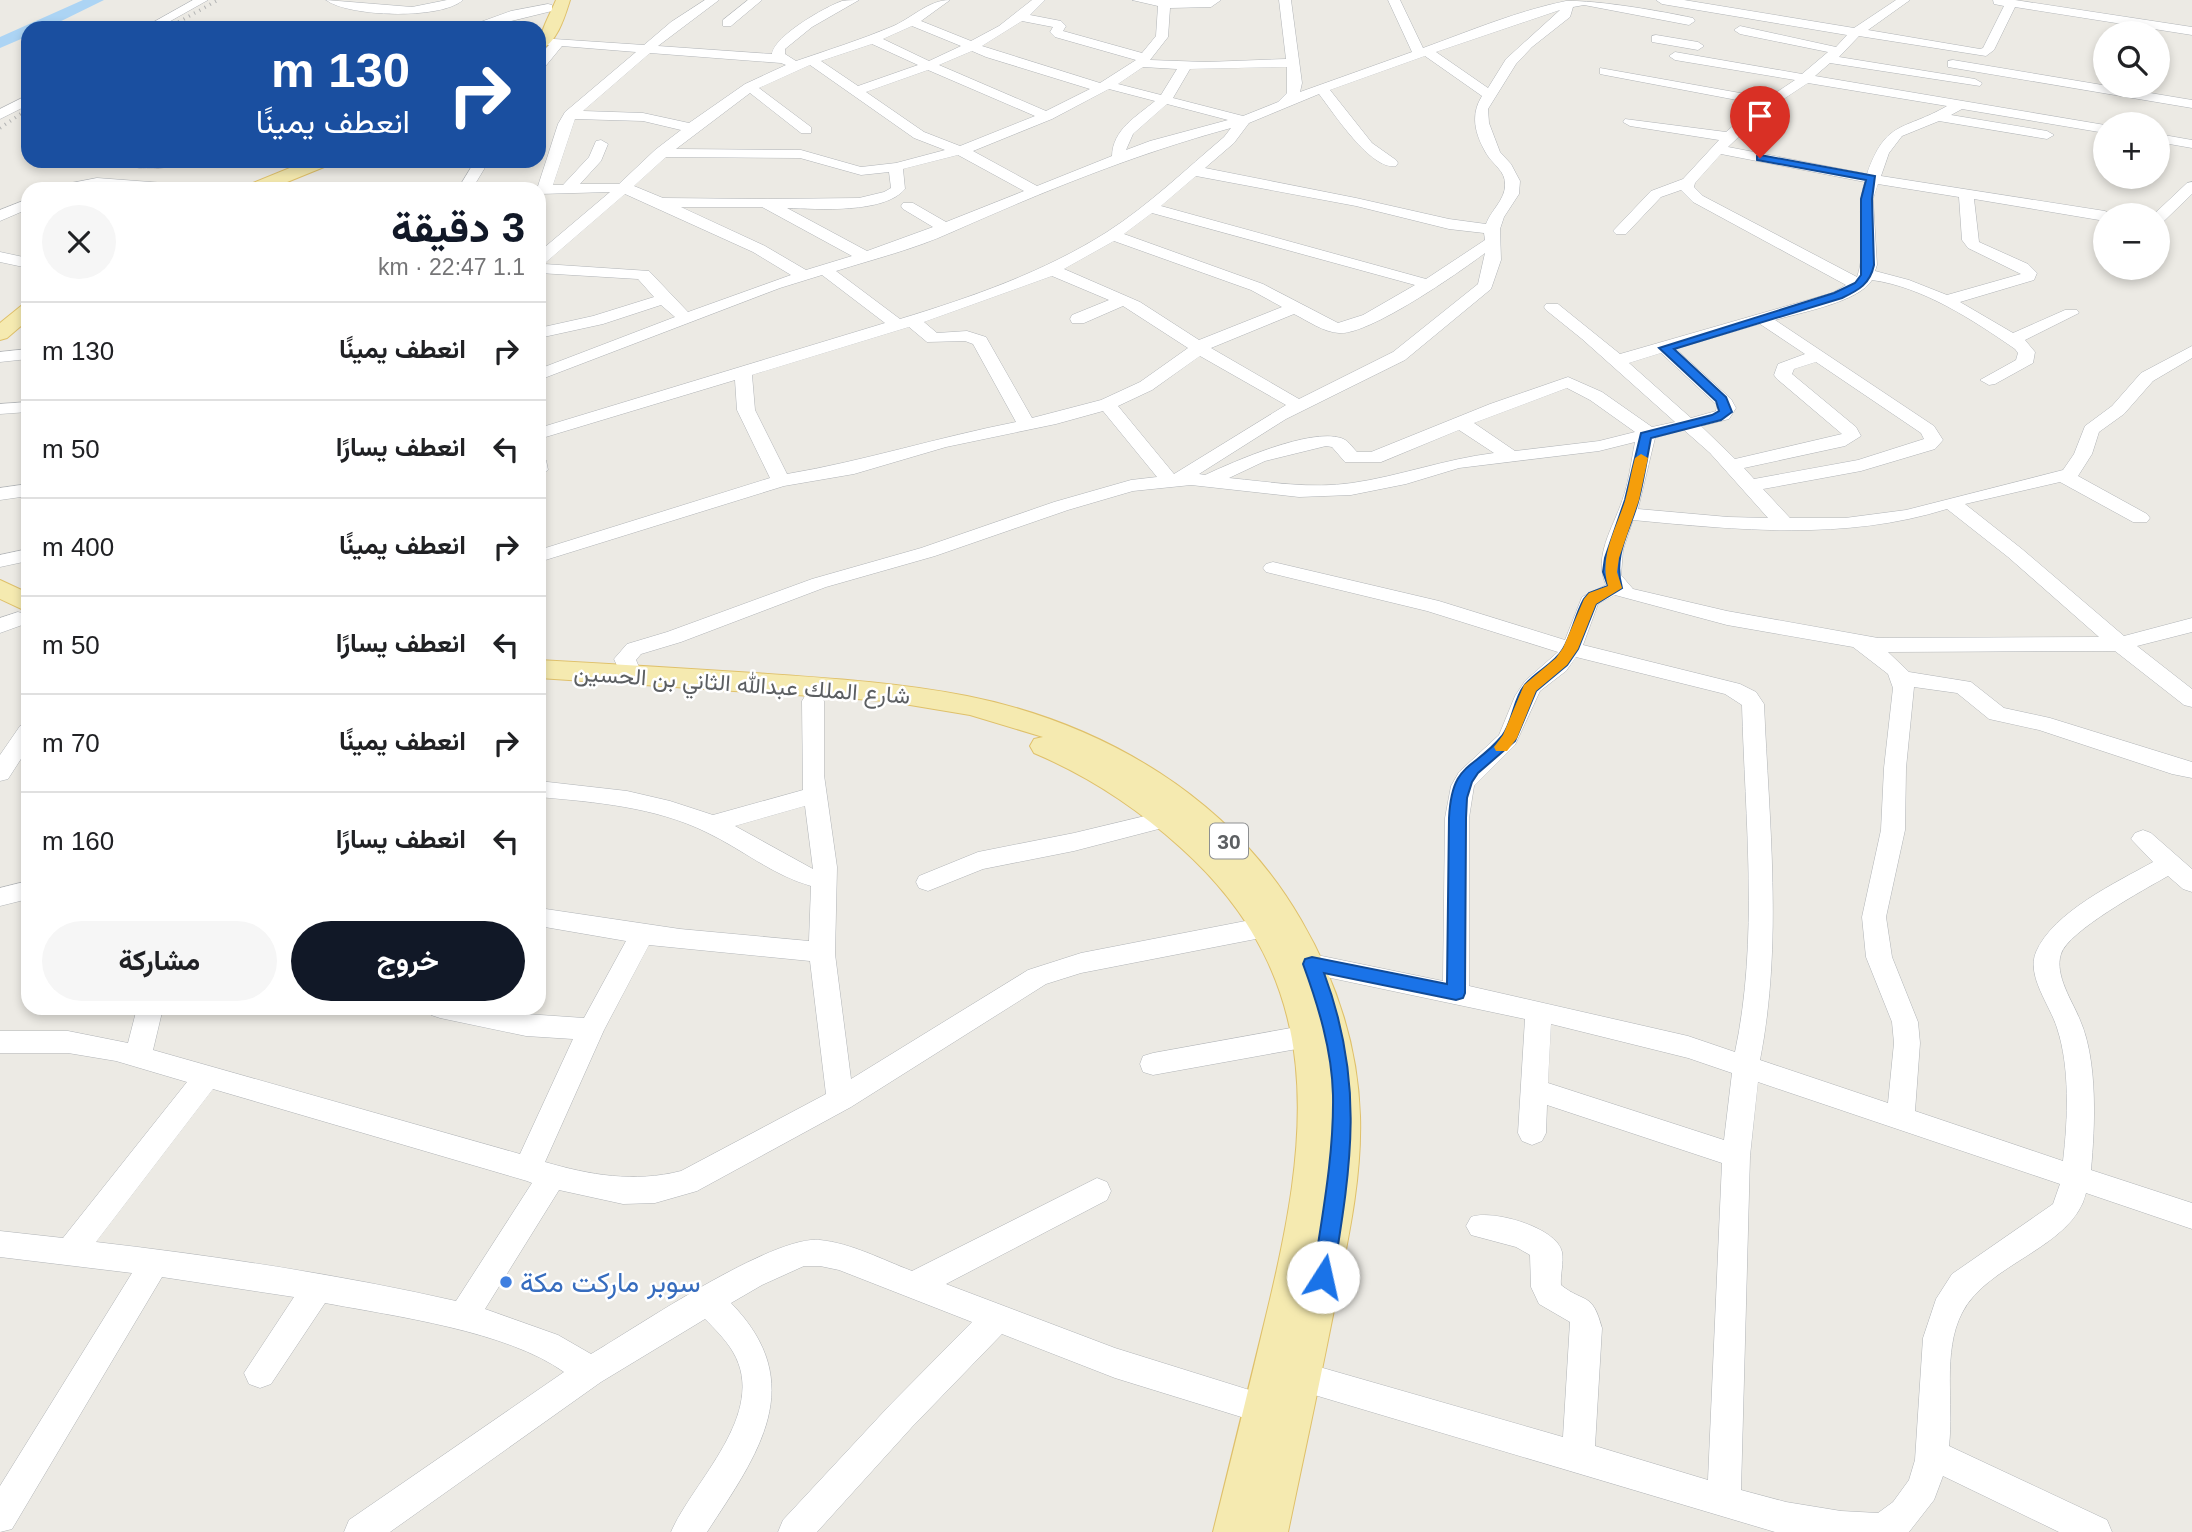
<!DOCTYPE html>
<html lang="ar">
<head>
<meta charset="utf-8">
<style>
	:root { --surface:#fff; --page:#f6f6f6; --text:#202124; --muted:#757577; --line:#e0e0e0; --accent:#111827 }
	body { margin:0; font-family:Arial,Vazirmatn,sans-serif; background:var(--page); color:var(--text); direction:rtl; height:100vh; display:flex; flex-direction:column; font-size:26px; white-space:nowrap }
	* { box-sizing:border-box; margin:0 }
	p { font-size:23px; color:var(--muted) }
	.icon { flex:none; width:38px; height:38px; fill:none; stroke:currentColor; stroke-width:2; stroke-linecap:round; stroke-linejoin:round }
	.map { position:relative; flex:1; overflow:hidden; direction:ltr }
	.drawer { position:absolute; left:21px; top:182px; width:525px; height:833px; display:flex; flex-direction:column; background:var(--surface); border-radius:21px; box-shadow:0 4px 10px #0003; direction:rtl }
	.drawer>* { flex:none }
	.guide { position:absolute; left:21px; top:21px; width:525px; height:147px; border-radius:21px; box-shadow:0 4px 10px #0003; direction:rtl; background:#1a4fa0; color:#fff; overflow:hidden }
	.fabs { position:absolute; left:2093px; top:21px; display:grid; gap:14px }
	.fabs a { display:grid; place-items:center; width:77px; height:77px; border-radius:50%; background:var(--surface); box-shadow:0 4px 10px #0003; font-size:35px }
	.pin { position:absolute; display:grid; place-items:center; width:60px; height:60px; color:#fff; margin:-72px -30px; border-radius:50% 50% 50% 0; rotate:-45deg; box-shadow:0 0 7px #0007 }
	.pin .icon { rotate:45deg }
	.me { position:absolute; width:77px; margin:-38px; rotate:10deg; stroke-linejoin:round; filter:drop-shadow(0 0 5px #0008) }
	.turn { display:flex; align-items:center; gap:24px; height:147px; padding:0 21px; font-size:32px }
	.turn .icon { width:91px; height:91px; stroke-width:2.5 }
	.turn b { display:block; font-size:49px; line-height:60px }
	.round { display:grid; place-items:center; flex:none; width:74px; height:74px; border-radius:37px; background:var(--page) }
	.head { display:flex; align-items:center; justify-content:space-between; height:119px; padding:0 21px }
	h1 { font-size:42px; font-weight:700; line-height:52px; color:var(--accent) }
	.button { display:flex; gap:14px; margin-top:auto; padding:14px 21px }
	.button a { flex:1; height:80px; border-radius:42px; background:var(--accent); color:#fff; font-size:28px; font-weight:700; line-height:80px; text-align:center }
	.button a+a { background:var(--page); color:var(--text) }
	ul { padding:0; list-style:none }
	li { display:flex; align-items:center; gap:21px; height:98px; padding:0 21px; border-top:2px solid var(--line) }
	li div { flex:1 }
	li b { display:block; font-size:26px }
	li em { font-style:normal }
	.map>svg:first-child { display:block }
	.lines { fill:none; stroke-linecap:round; stroke-linejoin:round }
	.river { fill:#acd4f4; fill-rule:evenodd }
	.minor-casing { stroke:#b1b4b7; stroke-width:1 }
	.major-casing { stroke:#dfc06a; stroke-width:2 }
	.minor { fill:#fff; fill-rule:evenodd }
	.major { fill:#f5eab0; fill-rule:evenodd }
	.rail { stroke:#b1b2b2; stroke-width:3.5; stroke-dasharray:1 5; stroke-linecap:butt }
	.route { fill:#1a73e8; stroke:#114b97; stroke-width:2 }
	.slow { fill:#f59e0b }
	.shop-dot { fill:#3f7fe0; stroke:#fff; stroke-width:2.5 }
	.labels { text-anchor:middle; dominant-baseline:central; stroke-width:5; stroke-linejoin:round; paint-order:stroke }
	.shield { fill:#fff; stroke:#8d8f91; stroke-width:2 }
	.shield-label { font-size:21px; font-weight:bold; fill:#5c5f62 }
	.street-label { font-size:23px; fill:#5c5f62; stroke:#fff }
	.near-shop-label { font-size:28px; fill:#366cbe; stroke:#fff; text-anchor:start }
</style>
</head>
<body>
<div class="map">
<svg width="2192" height="1532" viewBox="0 0 2192 1532">
	<rect width="100%" height="100%" fill="#eceae4"/>
	<g class="lines">
		<path class="river" d="M83 0H104L47 28H28V36L0 48V37Z"/>
		<g class="minor-casing">
			<path id="minor" d="M193 0H208L158 28H143Z
				M326 0 412 7 447 0H463C441 20 348 17 326 0Z
				M705 0H719L658 46 772 54C774 36 825 7 842 1 847 0 854 0 859 0L812 27 785 49V54L796 61C828 50 860 40 891 27 911 19 928 0 950 0L921 21 971 41 999 26 1032 0H1045L1030 15 1061 21 1066 26 1063 31 1142 53 1156 36 1158 6 1132 0H1221L1211 7 1170 8 1168 37 1150 60 1206 62 1286 59 1279 0H1291L1302 83 1300 92 1412 52 1388 0H1400L1423 48C1470 31 1517 11 1566 1 1597 0 1661 11 1693 18L1695 21 1689 25 1584 5 1573 7 1570 17 1532 47 1516 64 1488 109 1489 123 1500 152 1511 164 1520 181 1519 194 1504 217 1500 229 1501 260 1491 289 1405 360 1286 419 1199 474 1205 475C1235 461 1310 428 1341 438 1348 440 1352 447 1357 452H1371L1490 404 1568 377 1602 392 1652 427 1675 422 1582 339 1546 310 1544 307 1546 304H1558L1620 354 1832 293 1846 285 1693 202 1681 190 1661 197 1626 234H1616L1613 231 1651 191 1683 179 1719 140 1630 126 1623 122 1625 119 1726 132 1758 104 1605 75 1600 74V68L1768 98 1795 80 1675 60 1669 56 1675 52 1802 74 1828 52 1740 34 1734 30 1740 26 1836 47 1847 35 1662 4 1656 0H1684L1854 28 1896 0H1910L1868 30 1980 49 1983 48 2004 6 1994 4 1993 0H2015L2192 27V35L2015 7 1994 50 1986 56 1859 36 1839 57 1975 79 1982 83 1980 86 1830 63 1815 76 2105 125V133L1962 109 1951 115 2047 131 2054 135 2047 139 1939 121 1902 136 1889 153 1881 176 2105 211 2112 215H2105V221L1974 199 1979 242 2028 264 2037 273 2034 280 1960 302 2013 333 2065 310H2077L2079 313 2025 340 2035 352 2033 363 1995 384 1989 385 1980 380 2016 360 2018 353 2015 349C1973 320 1923 287 1872 280 1859 302 1799 313 1775 320L1934 426 1943 440 1935 449 1861 471 1763 489 1790 518H1845L1906 510 2063 470 2074 454 2085 426 2112 406 2141 373 2192 346V358L2153 381 2124 414 2099 432 2092 454 2078 476 2147 514 2150 518 2147 522H2133L2060 482 1965 504 2022 549 2124 636 2192 618V632L2137 646 2192 689V707L2184 705 2115 651 1888 652 1909 672 1971 682 2004 708 2050 718 2192 762V778L2172 774 2039 730 1989 719 1957 693 1914 687 1906 768 1905 830 1886 917 1892 957 1918 1022 1920 1043 1915 1111 2063 1161C2068 1119 2070 1067 2057 1028 2050 1005 2026 976 2036 952 2053 912 2117 882 2153 862L2131 839 2135 833 2143 830 2151 833 2192 869V892L2183 889 2168 876C2145 889 2068 931 2061 954 2054 975 2073 1002 2080 1020 2098 1061 2095 1126 2091 1170L2192 1203V1229L2086 1193C2073 1248 1987 1263 1962 1313 1942 1352 1954 1404 1949 1446L2107 1520 2112 1532H2059L1943 1476 1934 1500 1909 1532H1775L1291 1388 1286 1377 1291 1366 1302 1362 1563 1437 1570 1322 1539 1304 1531 1287 1530 1255 1516 1247 1471 1235 1466 1226 1471 1217C1491 1209 1557 1227 1562 1252 1564 1263 1560 1275 1561 1285 1585 1304 1592 1291 1602 1328L1595 1446 1708 1480 1722 1163 1547 1105 1546 1133 1542 1141 1532 1145 1522 1141 1518 1133 1525 1019 1312 974 1303 971 1299 964 1303 957 1312 954 1443 981 1445 818 1451 786 1459 772 1499 735 1515 696 1525 681 1558 652 1427 611 1266 572 1263 568 1266 564 1273 562 1439 601 1565 640 1582 597 1606 585C1593 556 1613 528 1622 501 1629 482 1631 462 1635 442L1599 451 1459 468 1406 484 1351 495 1299 497 1191 485 1133 491 1068 510 935 556 826 587 681 642 641 654 636 660 642 674 639 679H623L614 659 627 644 667 632 812 579 921 548 1054 502 1131 480 1157 477 1103 411 1056 424 946 447 854 474 784 486 539 562V550L770 478 737 410 735 380 539 439V428L885 323 822 275 780 288 539 380V369L675 317 661 305 603 324 539 338V328L593 316 654 297 638 279 539 273V252L610 192 539 194V189H532L538 186 558 124 565 112 636 52 562 46 544 68 539 69V57L549 45 539 44V38L644 45 671 22ZM1560 10 1506 59 1488 88 1436 52ZM1022 21 1053 27 1050 32 1055 37 1136 60 1100 83 982 46ZM912 26 961 46 929 61 883 39ZM872 44 918 65 858 86 821 61ZM972 51 986 57 1090 89 1046 111 939 65ZM650 53 781 63 786 65 745 84 689 123 643 113 583 111ZM1425 56 1482 96C1470 115 1475 134 1486 153 1492 164 1506 171 1505 185 1505 200 1491 210 1486 224L1449 219 1356 198 1205 168 1234 143 1249 123 1319 94C1333 112 1371 171 1396 166L1398 163 1396 160 1372 143 1330 90ZM810 65 914 138 945 150 896 163 861 167 801 150 676 149 750 93 801 133H811V127L759 88ZM1143 67 1177 69 1161 95 1118 84ZM1287 67V93L1278 102 1243 116 1173 98 1190 69ZM928 70 1035 116 960 146 924 132 866 92ZM1808 83 1947 106C1904 131 1886 119 1867 174L1728 147 1767 110ZM1109 89 1155 101C1136 117 1113 129 1112 156L1037 186 973 151 1052 119ZM1167 104 1228 120 1150 141 1126 150 1133 134ZM575 119 643 121 681 130 655 150 619 184H580L601 161 608 144 601 140 596 141 589 157 563 185H553ZM1231 128 1224 137C1186 169 1149 205 1107 232 1044 272 972 297 900 319L836 271C874 259 915 249 952 232 1042 192 1135 154 1231 128ZM1721 154 1865 182C1854 213 1868 247 1857 277L1703 196 1694 187 1695 183ZM958 155 1024 191 946 222 913 203H903L901 206 903 209 933 227 867 251 787 208C818 209 884 214 905 189L903 169ZM666 157 800 158 861 175 889 172 891 188 884 192 859 198 768 199 663 198 634 186ZM1196 176 1356 206 1449 229 1484 233 1485 240 1426 279 1161 206ZM1878 184 1959 197 1962 240 1968 248 2021 274 1947 295 1909 280 1875 271 1877 265 1873 199ZM625 194 753 252 791 275 688 312 649 271 544 264ZM681 207H762L852 256 806 270 765 246ZM1152 213 1415 285 1363 315 1338 323 1263 284 1124 234ZM1114 241 1251 290 1282 307 1199 340 1140 302 1064 269ZM1485 253 1478 284 1393 352 1299 399 1211 348 1294 314C1308 321 1323 332 1339 333 1368 336 1460 272 1485 253ZM1052 276 1109 300 1072 315 1070 319 1072 323H1084L1123 306 1188 348 1140 382 1101 400 1032 418 986 337 967 331 937 333 924 322ZM1760 324 1805 354 1778 364 1774 375 1777 379 1842 434 1735 459 1701 426 1729 419 1736 408 1731 399 1676 349ZM909 327 927 342 965 341 973 344 1016 422C939 437 864 461 787 474L755 410 752 375ZM1661 353 1717 405 1716 411 1691 418 1629 363ZM1200 356 1286 405 1174 474 1118 406 1152 390ZM1816 362 1921 433 1924 439 1858 460 1754 479 1744 468 1845 446 1861 436 1856 427 1792 374 1794 369ZM1567 388 1590 400 1635 432 1599 441 1515 451 1474 423ZM1459 430 1494 453C1445 459 1400 476 1352 483 1311 489 1270 482 1229 478L1265 461 1326 446 1332 447 1345 462H1381ZM1684 430 1710 453 1768 518 1728 517 1638 509 1655 438ZM1947 509 2008 557 2099 637 1878 638 1727 611 1633 589 1621 575 1623 550 1633 520C1738 530 1845 541 1947 509ZM1615 595 1727 625 1853 647 1888 674 1893 688 1884 768 1881 830 1862 917 1866 957 1892 1022 1894 1043 1888 1103 1760 1060C1783 943 1769 822 1764 704L1756 692 1740 684 1583 645 1598 604ZM1576 657 1725 694 1742 705C1745 819 1759 939 1735 1052L1688 1036 1469 986V818L1474 786 1515 745 1540 691 1566 671ZM1551 1024 1688 1058 1732 1073 1724 1140 1548 1083ZM1758 1082 2060 1184 2053 1204 1952 1274 1936 1299 1923 1338 1915 1460 1909 1480 1893 1502 1878 1513 1841 1511 1786 1502 1741 1490 1750 1156Z
				M748 0H762L731 26H723V20Z
				M548 4 552 5V11L483 28H464L511 11Z
				M1656 35 1698 42 1704 46 1698 50 1652 42V36Z
				M1953 60 2192 100V108L1948 67V61Z
				M28 95V105L0 119V109Z
				M2158 134 2192 140V148L2158 142Z
				M122 161H185L183 164C166 168 135 173 122 161Z
				M475 161H489L472 189H458Z
				M97 178 191 185 198 189 97 186 54 189 56 186Z
				M2192 182V194L2163 222 2158 223V215H2153L2187 183Z
				M28 199V209L0 221V210Z
				M0 252 28 258V268L0 262Z
				M28 349V359L0 362V352Z
				M28 402V412L0 414V404Z
				M539 458 546 460 548 470 539 476Z
				M28 484V496L0 500V488Z
				M28 549V561L0 567V555Z
				M18 612 25 614 28 620 25 624 0 633V618Z
				M813 694 821 696 824 701V775L837 867 835 954 851 1079 1028 970 1081 953 1266 917 1275 920 1278 927 1275 934 1266 937 1081 973 1046 984 851 1107 697 1191 655 1203 623 1204 559 1190 485 1309 558 1335 591 1354C637 1327 772 1235 820 1240 851 1243 883 1260 912 1271L1097 1178 1107 1182 1111 1191 1107 1200 946 1284 1115 1348 1275 1398 1280 1409 1275 1420 1264 1424 1115 1378 1002 1334 912 1427 817 1532H778L783 1520 890 1405 972 1322 839 1270 820 1266H804L762 1285 731 1303C810 1384 758 1454 707 1532H671C693 1481 769 1413 733 1352 726 1340 715 1329 705 1319L601 1382 390 1532H344L349 1520 564 1372C507 1331 394 1316 325 1303L271 1384 260 1388 249 1384 244 1373 294 1297 162 1277 12 1529 0 1532V1486L132 1273 0 1257V1231L63 1238 187 1082 116 1061 68 1053H0V1031H68L128 1043 137 1008H163L153 1050 520 1154 573 1039 526 1036 440 1018 431 1015 427 1008H493L526 1014 584 1018 626 941 539 926V908L680 929 809 941 811 886C772 875 742 849 706 832 655 807 595 802 539 797V781L627 791 670 801 713 815 803 790 802 701 805 696ZM805 806 813 869 735 826ZM649 945 810 961 826 1094 681 1171C634 1183 590 1175 545 1162L604 1030ZM213 1089 527 1181 532 1183 456 1301C337 1274 216 1256 96 1242Z
				M28 723V748L8 779 0 781V755L20 726Z
				M1166 811 1174 813 1178 819 1174 825 1074 851 983 869 928 891 919 888 916 882 919 876 978 852 1074 833Z
				M28 881V899L0 906V888Z
				M1308 1025 1317 1028 1321 1036 1317 1044 1308 1047 1153 1075 1143 1072 1140 1064 1143 1056 1153 1053Z"/>
		</g>
		<g class="major-casing">
			<path id="major" d="M556 0H570C565 16 557 44 539 50 539 32 549 17 556 0Z
				M307 161H332L329 165 270 189H245L248 185Z
				M28 304V320L7 338 0 340V323L21 306Z
				M0 580 28 593V612L0 599Z
				M539 660C611 664 682 668 754 673 825 678 897 682 967 696 1103 723 1231 798 1301 920 1336 980 1358 1047 1360 1116 1362 1178 1348 1240 1336 1300 1321 1377 1304 1455 1288 1532H1213C1231 1460 1249 1388 1266 1316 1309 1139 1331 982 1180 847 1137 808 1088 776 1034 753L1030 746 1034 739 1043 737 970 715 886 701 539 678Z"/>
		</g>
		<use href="#minor" class="minor"/>
		<use href="#major" class="major"/>
		<path class="rail" d="M168 28 218 0
			M0 128 28 109"/>
	</g>
	<path class="route" d="M1760 155 1875 176 1872 199 1874 265C1870 284 1859 290 1842 298L1674 349 1726 397 1732 412 1721 420 1651 438C1647 458 1644 478 1639 498 1631 530 1612 554 1622 588L1596 604 1578 649 1567 665 1536 691 1515 741 1478 773 1472 782 1467 798 1466 818 1465 993 1463 998 1456 1000 1324 973C1365 1083 1351 1165 1333 1277L1330 1283 1323 1286 1316 1283 1313 1277C1322 1216 1334 1156 1333 1095 1332 1050 1318 1005 1303 964L1305 959 1312 957 1447 984 1449 818C1452 761 1473 771 1502 736 1513 722 1513 700 1524 686 1534 672 1554 665 1563 649 1572 634 1575 615 1584 599L1589 593 1608 586 1603 572 1605 558 1625 500 1641 433 1712 415 1719 411 1716 401 1659 348 1834 293 1855 283 1861 275V199L1866 180 1757 160V156Z"/>
	<path class="slow" d="M1641 454 1648 458 1639 500 1619 558 1617 572 1622 588 1596 604 1578 649 1567 665 1536 691 1517 738 1507 751H1496L1494 747 1503 735 1524 685 1556 658 1563 648 1584 599 1589 593 1608 586C1599 556 1616 529 1625 501 1629 487 1631 472 1635 458Z"/>
	<circle class="shop-dot" cx="506" cy="1282" r="7"/>
	<g class="labels">
		<rect class="shield" x="1210" y="823.5" width="38" height="35" rx="5"/>
		<g class="shield-label">
			<text x="1229" y="841">30</text>
		</g>
		<g class="street-label">
			<text transform="translate(742 684) rotate(4)">شارع الملك عبدالله الثاني بن الحسين</text>
		</g>
		<g class="near-shop-label">
			<text x="520" y="1282">سوبر ماركت مكة</text>
		</g>
	</g>
</svg>
<div class="fabs">
<a><svg class="icon" aria-label="search" viewBox="0 0 24 24"><circle cx="10" cy="10" r="6"/><path d="M15 15l6 6"/></svg></a>
<a>+</a>
<a>−</a>
</div>
<div class="pin" style="left:1760px;top:158px;background:#d93025"><svg class="icon" aria-label="arrive" viewBox="0 0 24 24"><path d="M6 21V4h12l-3 4 3 4H6"/></svg></div>
<svg class="me" style="left:1323px;top:1277px" viewBox="-20 -20 40 40"><circle r="19" fill="#fff"/><path d="M0-13L10 11 0 6-10 11z" fill="#1a73e8"/></svg>
<div class="guide">
<div class="turn"><svg class="icon" aria-label="right" viewBox="0 0 24 24"><path d="M7 20v-9h11M14 6l5 5-5 5"/></svg><div><b>130 m</b>انعطف يمينًا</div></div>
</div>
<section class="drawer">
<div class="head"><div><h1>3 دقيقة</h1><p>1.1 km · 22:47</p></div><a class="round"><svg class="icon" aria-label="close" viewBox="0 0 24 24"><path d="M6 6l12 12M18 6L6 18"/></svg></a></div>
<ul>
<li><svg class="icon" aria-label="right" viewBox="0 0 24 24"><path d="M7 20v-9h11M14 6l5 5-5 5"/></svg><div><b>انعطف يمينًا</b></div><em>130 m</em></li>
<li><svg class="icon" aria-label="left" viewBox="0 0 24 24"><path d="M17 20v-9H6M10 6l-5 5 5 5"/></svg><div><b>انعطف يسارًا</b></div><em>50 m</em></li>
<li><svg class="icon" aria-label="right" viewBox="0 0 24 24"><path d="M7 20v-9h11M14 6l5 5-5 5"/></svg><div><b>انعطف يمينًا</b></div><em>400 m</em></li>
<li><svg class="icon" aria-label="left" viewBox="0 0 24 24"><path d="M17 20v-9H6M10 6l-5 5 5 5"/></svg><div><b>انعطف يسارًا</b></div><em>50 m</em></li>
<li><svg class="icon" aria-label="right" viewBox="0 0 24 24"><path d="M7 20v-9h11M14 6l5 5-5 5"/></svg><div><b>انعطف يمينًا</b></div><em>70 m</em></li>
<li><svg class="icon" aria-label="left" viewBox="0 0 24 24"><path d="M17 20v-9H6M10 6l-5 5 5 5"/></svg><div><b>انعطف يسارًا</b></div><em>160 m</em></li>
</ul>
<div class="button"><a>خروج</a><a>مشاركة</a></div>
</section>
</div>
</body>
</html>
